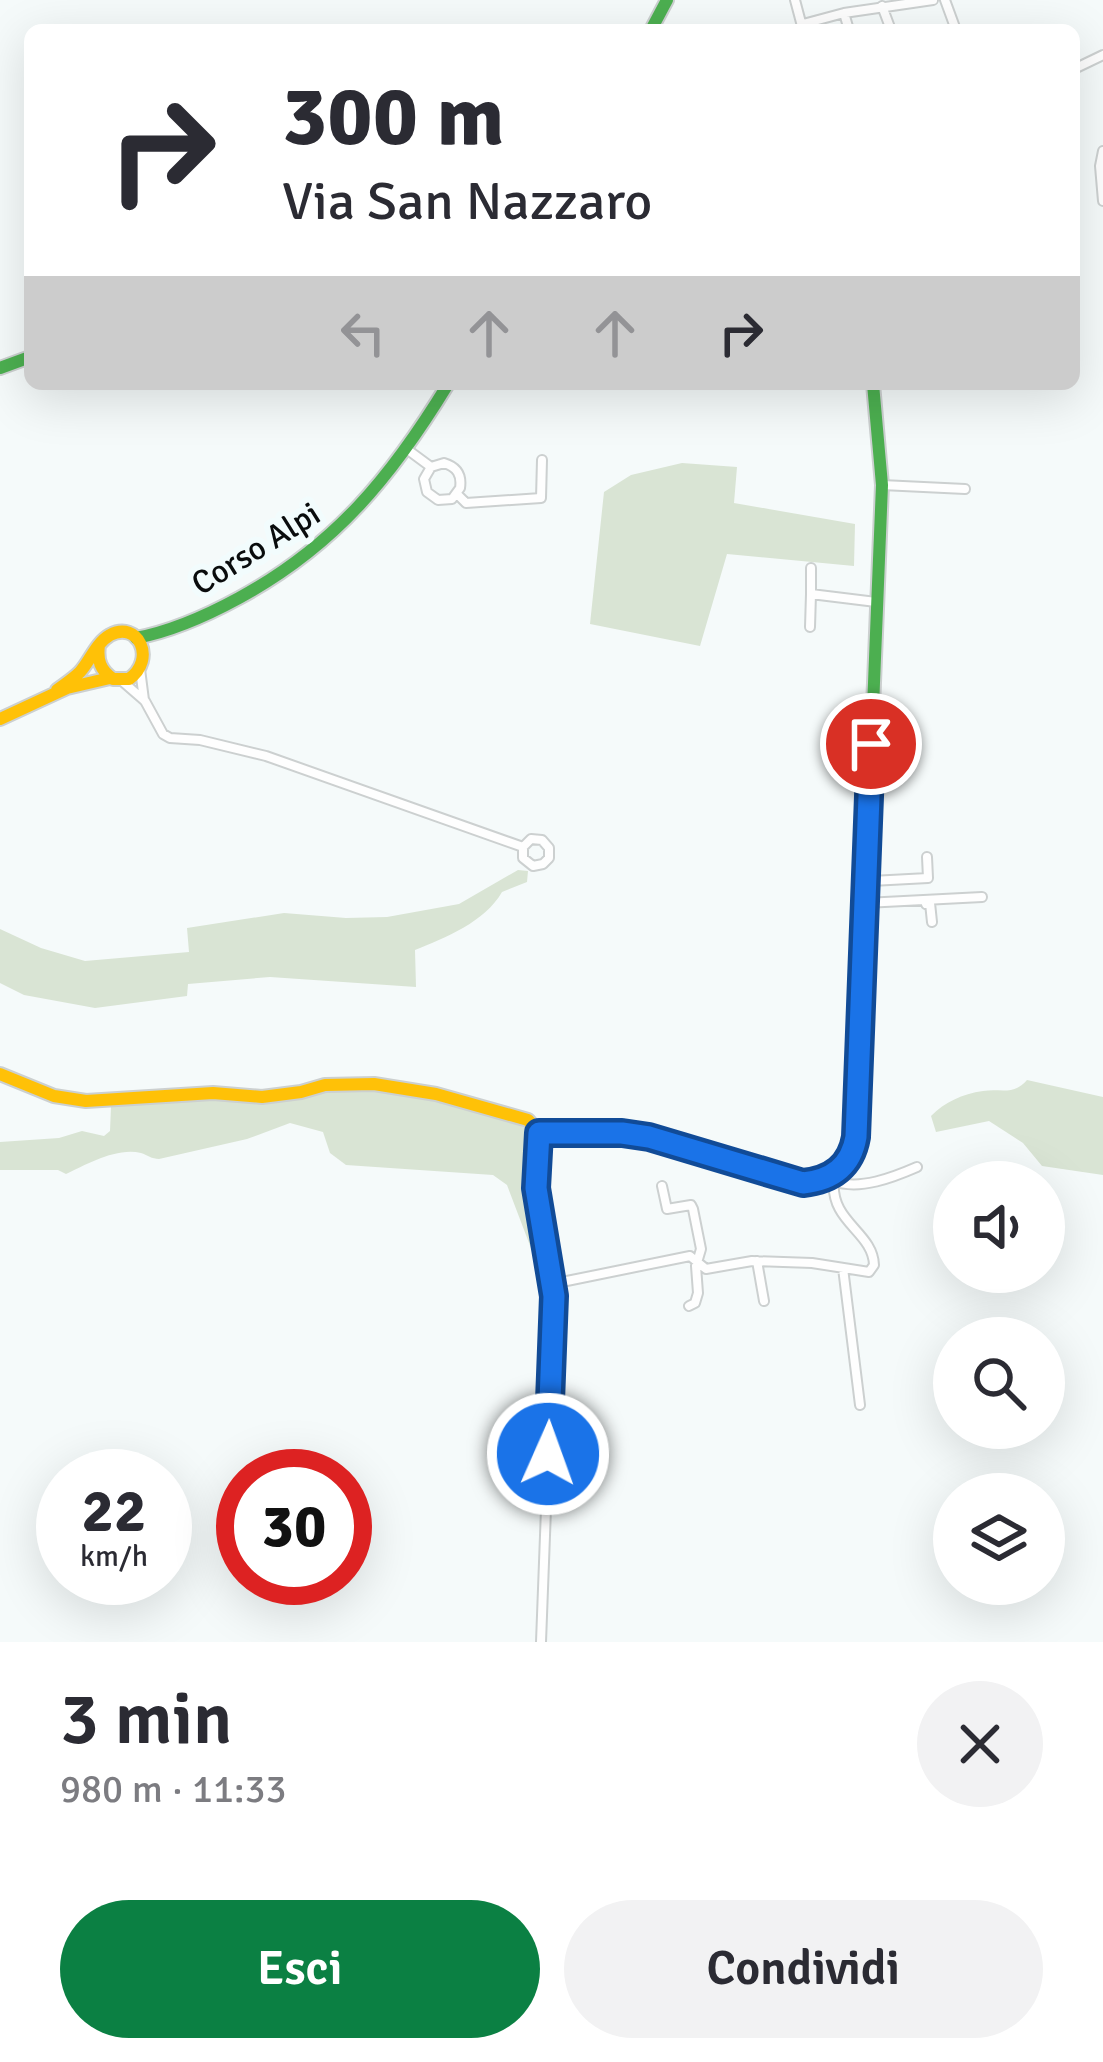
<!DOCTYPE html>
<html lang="it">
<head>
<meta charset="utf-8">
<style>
	:root { --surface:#fff; --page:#f2f2f3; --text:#2b2b33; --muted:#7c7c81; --accent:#0b8043 }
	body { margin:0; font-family:Signika,sans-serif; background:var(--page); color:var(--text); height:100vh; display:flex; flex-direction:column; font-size:45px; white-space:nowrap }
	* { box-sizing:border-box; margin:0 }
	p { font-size:39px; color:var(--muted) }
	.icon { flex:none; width:66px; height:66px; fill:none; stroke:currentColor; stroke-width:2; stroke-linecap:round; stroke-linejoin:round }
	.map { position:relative; height:1642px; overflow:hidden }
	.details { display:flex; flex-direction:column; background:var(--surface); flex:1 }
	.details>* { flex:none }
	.guide { position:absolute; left:24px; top:24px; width:1056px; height:366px; border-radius:18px; box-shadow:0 12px 48px #0002; background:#fff; color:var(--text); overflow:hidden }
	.tools { position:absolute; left:933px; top:1161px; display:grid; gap:24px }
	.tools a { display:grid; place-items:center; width:132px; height:132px; border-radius:50%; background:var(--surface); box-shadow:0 12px 48px #0002; font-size:60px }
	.speed { position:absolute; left:36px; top:1449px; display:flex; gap:24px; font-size:60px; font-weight:700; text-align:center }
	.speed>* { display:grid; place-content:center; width:156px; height:156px; border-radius:50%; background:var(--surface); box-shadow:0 12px 48px #0002; line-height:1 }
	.speed small { font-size:30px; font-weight:400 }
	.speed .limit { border:18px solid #d22; background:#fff; color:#111 }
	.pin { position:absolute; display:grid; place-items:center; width:102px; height:102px; color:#fff; margin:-51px; border:6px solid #fff; border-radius:50%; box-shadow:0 3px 12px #0007 }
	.me { position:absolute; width:132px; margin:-66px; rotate:2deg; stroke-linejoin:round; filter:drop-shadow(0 0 9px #0008) }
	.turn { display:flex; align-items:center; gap:42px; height:252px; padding:0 60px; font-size:54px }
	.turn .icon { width:156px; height:156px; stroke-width:2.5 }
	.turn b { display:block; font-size:84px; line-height:102px }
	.lanes { display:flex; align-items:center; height:114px; padding:0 60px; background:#0003; justify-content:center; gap:60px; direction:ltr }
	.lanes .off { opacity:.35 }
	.round { display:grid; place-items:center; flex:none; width:126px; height:126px; border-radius:63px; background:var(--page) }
	.summary { display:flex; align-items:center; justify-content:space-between; height:204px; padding:0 60px }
	h1 { font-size:72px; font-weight:600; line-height:90px }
	.action { display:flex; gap:24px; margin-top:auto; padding:24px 60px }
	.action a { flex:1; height:138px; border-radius:72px; background:var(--accent); color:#fff; font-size:48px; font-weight:600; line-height:138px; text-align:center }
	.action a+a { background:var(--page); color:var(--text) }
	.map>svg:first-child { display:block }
	.green { fill:#d9e4d4 }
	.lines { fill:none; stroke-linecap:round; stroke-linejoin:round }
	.street-casing { stroke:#ccd0d0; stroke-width:12 }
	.fast-casing { stroke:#ccd0d0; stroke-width:16 }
	.slow-casing { stroke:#ccd0d0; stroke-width:16 }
	.street { stroke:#fefefe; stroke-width:8 }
	.fast { stroke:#4caf50; stroke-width:12 }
	.slow { stroke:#ffc107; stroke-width:12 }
	.route-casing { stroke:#114b97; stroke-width:30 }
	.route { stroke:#1a73e8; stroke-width:21 }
	.labels { text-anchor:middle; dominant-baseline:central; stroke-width:12; stroke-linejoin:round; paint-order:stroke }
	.street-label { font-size:33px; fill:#090c0d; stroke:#f2fcfd }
</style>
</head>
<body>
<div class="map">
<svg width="1103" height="1642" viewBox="0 0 1103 1642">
	<rect width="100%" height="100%" fill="#f5fafa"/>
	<path class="green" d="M682 463 737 467 734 503 855 524 854 566 727 554 700 646 590 624 604 492 631 475Z
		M518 870 528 871 527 882 502 892C485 922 445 938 415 950L416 987 270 977 188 984 187 996 95 1008 24 995 0 983V929L41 948 85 961 189 952 187 928 284 913 346 918 387 917 459 904Z
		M1027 1080 1103 1097V1175L1042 1166 1023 1143 989 1121 936 1132 931 1116C945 1102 962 1094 983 1091 1001 1088 1013 1096 1027 1080Z
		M357 1088 436 1099 510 1120 529 1130 533 1144 534 1188 548 1275 543 1276 537 1264 507 1185 493 1175 346 1165 330 1153 323 1132 290 1123 247 1139 159 1159C152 1159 147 1155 141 1153 116 1147 86 1165 66 1174L58 1170H0V1142L59 1138 82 1131 104 1136 110 1131 111 1107 169 1099 270 1102 325 1089Z"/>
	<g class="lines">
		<g class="street-casing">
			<path id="street" d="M795 0 803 30
				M945 0 956 30
				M882 6 891 30
				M844 13 849 30
				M803 24 844 13 933 0
				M1074 69 1103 55
				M1103 151 1100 166 1103 201
				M408 450 431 467 444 463C457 467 462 475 460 488L452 499 438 500 427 492 424 479 431 467
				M882 485 965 489
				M457 494 466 503 541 498 542 460
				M811 568V594L876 602
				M810 627 811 594
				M140 669 144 700
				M122 681 145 701 163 734 170 738 200 740 266 756 523 847 531 839 542 840 549 848V858L543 864 533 866 523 858V847
				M871 881 928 878 927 857
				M865 903 982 897
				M926 904 930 903 932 922
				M539 1133 536 1188 554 1296 541 1642
				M662 1186 667 1209 691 1205 693 1209 701 1249 696 1266 698 1293 695 1303 689 1306
				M757 1261 764 1301
				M843 1268 860 1405
				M552 1284 690 1256 706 1269 752 1261 812 1263 869 1272 874 1265C873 1232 830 1222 834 1181 859 1191 894 1177 917 1167"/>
		</g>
		<g class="fast-casing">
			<path id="fast" d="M651 30 667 0
				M0 368 30 357
				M136 638C173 631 206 616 239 598 335 546 392 476 448 384
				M858 1078 882 485 873 384"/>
		</g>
		<g class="slow-casing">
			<path id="slow" d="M57 690C65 684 73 679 80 672 90 661 96 643 110 635 138 620 157 659 129 679H113C100 670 97 660 99 645
				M0 719 67 688 110 678
				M0 1074 54 1096 86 1101 213 1093 262 1097 301 1092 325 1085 374 1084 436 1094 528 1120 539 1133H621L649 1137 803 1183 813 1182 838 1170 850 1156 856 1137 858 1078"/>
		</g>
		<use href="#street" class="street"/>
		<use href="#fast" class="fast"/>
		<use href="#slow" class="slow"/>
	</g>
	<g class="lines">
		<g class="route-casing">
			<path id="route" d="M548 1454 554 1296 536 1188 539 1133H622L649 1137 803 1183C832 1180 851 1166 856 1137L871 744"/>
		</g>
		<use href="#route" class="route"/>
	</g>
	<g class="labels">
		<g class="street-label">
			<text transform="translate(256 549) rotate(-32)">Corso Alpi</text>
		</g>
	</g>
</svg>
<div class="tools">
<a><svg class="icon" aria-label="sound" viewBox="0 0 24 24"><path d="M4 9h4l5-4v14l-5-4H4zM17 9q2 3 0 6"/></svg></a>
<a><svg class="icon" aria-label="search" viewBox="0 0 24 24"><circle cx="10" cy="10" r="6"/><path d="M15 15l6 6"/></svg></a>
<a><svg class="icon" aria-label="layers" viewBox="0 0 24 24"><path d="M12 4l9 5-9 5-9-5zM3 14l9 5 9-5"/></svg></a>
</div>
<div class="speed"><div>22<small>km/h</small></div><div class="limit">30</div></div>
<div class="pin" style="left:871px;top:744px;background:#d93025"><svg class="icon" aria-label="arrive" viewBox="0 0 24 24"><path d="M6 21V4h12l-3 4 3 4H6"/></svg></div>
<svg class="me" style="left:548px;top:1454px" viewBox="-20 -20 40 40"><circle r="17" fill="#1a73e8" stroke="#fff" stroke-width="3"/><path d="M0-11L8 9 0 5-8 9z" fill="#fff"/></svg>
<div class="guide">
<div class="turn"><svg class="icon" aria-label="right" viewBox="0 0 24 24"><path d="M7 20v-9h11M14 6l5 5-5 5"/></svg><div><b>300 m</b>Via San Nazzaro</div></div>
<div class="lanes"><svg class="icon off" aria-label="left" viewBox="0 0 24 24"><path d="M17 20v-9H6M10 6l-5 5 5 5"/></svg><svg class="icon off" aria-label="ahead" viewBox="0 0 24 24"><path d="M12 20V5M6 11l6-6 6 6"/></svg><svg class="icon off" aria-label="ahead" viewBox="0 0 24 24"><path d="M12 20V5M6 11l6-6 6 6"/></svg><svg class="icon" aria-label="right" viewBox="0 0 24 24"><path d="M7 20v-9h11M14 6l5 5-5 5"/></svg></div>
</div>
</div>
<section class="details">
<div class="summary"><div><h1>3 min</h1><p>980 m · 11:33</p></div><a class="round"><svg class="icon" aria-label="close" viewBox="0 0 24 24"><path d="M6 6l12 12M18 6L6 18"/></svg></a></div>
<div class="action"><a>Esci</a><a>Condividi</a></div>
</section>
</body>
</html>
